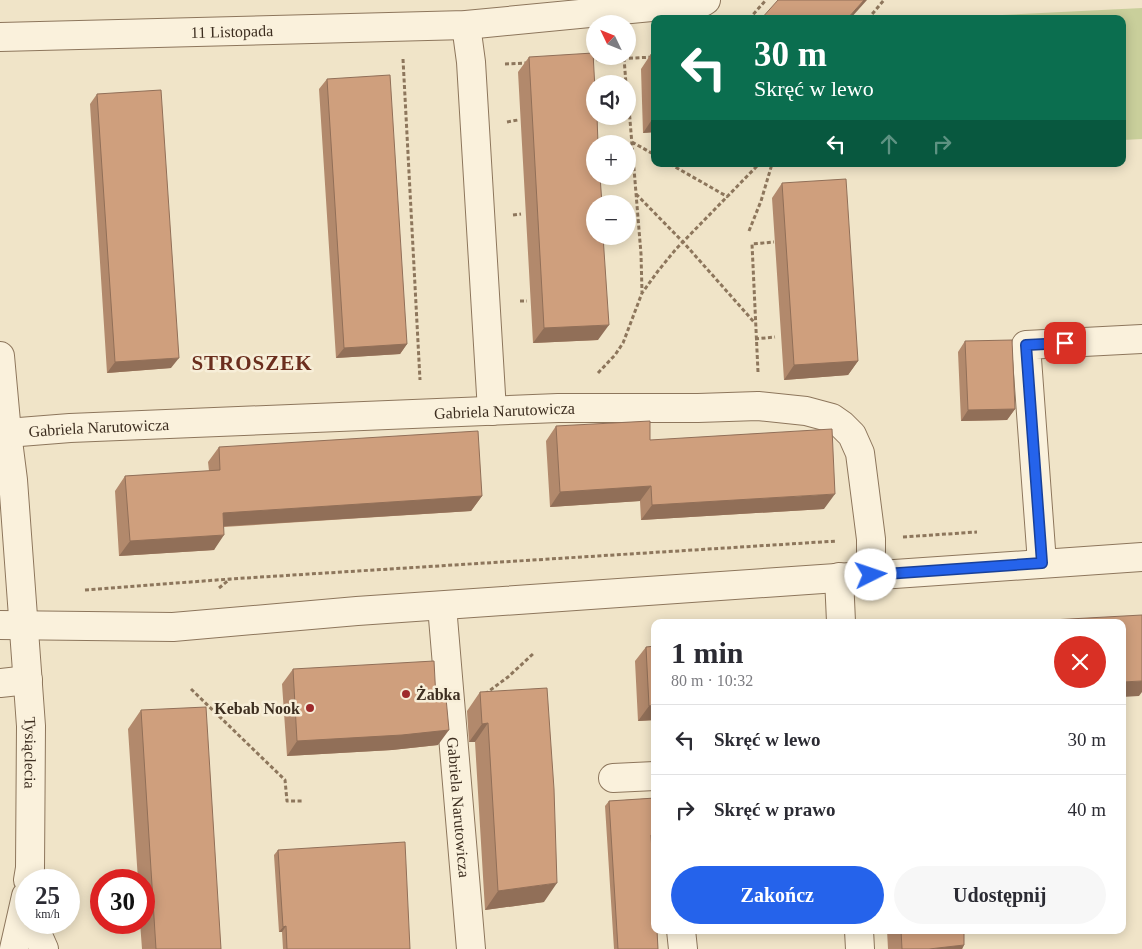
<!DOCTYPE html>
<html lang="pl">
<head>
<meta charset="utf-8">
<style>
	:root { --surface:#fff; --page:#f7f7f7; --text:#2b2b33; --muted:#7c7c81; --line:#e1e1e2; --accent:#2563eb }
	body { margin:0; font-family:"Times New Roman",serif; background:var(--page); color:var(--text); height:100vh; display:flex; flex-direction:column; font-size:19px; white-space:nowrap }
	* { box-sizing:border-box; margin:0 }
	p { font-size:16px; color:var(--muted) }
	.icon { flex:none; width:28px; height:28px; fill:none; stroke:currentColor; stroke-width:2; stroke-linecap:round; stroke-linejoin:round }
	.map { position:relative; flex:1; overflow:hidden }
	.sheet { position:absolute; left:651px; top:619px; width:475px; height:315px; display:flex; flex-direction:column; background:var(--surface); border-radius:10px; box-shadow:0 2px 12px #0003 }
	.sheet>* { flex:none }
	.banner { position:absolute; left:651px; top:15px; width:475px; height:152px; border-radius:10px; box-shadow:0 2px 12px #0003; background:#0b6e4f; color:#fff; overflow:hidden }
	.needle { width:32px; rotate:313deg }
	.controls { position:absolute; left:586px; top:15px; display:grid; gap:10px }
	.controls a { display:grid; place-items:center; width:50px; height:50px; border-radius:50%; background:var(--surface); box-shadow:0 2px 12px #0003; font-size:25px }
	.speed { position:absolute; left:15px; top:869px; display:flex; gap:10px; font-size:25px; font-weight:700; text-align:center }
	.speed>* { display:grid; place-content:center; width:65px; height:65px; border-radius:50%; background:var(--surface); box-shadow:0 2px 12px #0003; line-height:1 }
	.speed small { font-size:12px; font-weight:400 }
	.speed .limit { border:8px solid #d22; background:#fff; color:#111 }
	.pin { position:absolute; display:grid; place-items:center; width:42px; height:42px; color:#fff; margin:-21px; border-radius:10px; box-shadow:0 2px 8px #0006 }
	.me { position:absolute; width:55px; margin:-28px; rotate:86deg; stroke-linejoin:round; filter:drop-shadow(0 0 4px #0008) }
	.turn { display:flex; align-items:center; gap:18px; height:105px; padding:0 20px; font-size:22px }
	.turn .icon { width:65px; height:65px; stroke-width:2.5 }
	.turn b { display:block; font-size:35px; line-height:42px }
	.lanes { display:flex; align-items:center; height:48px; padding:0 20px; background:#0003; justify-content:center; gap:25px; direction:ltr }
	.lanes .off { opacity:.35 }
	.round { display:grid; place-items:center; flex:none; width:52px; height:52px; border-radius:26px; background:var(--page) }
	.summary { display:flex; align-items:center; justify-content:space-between; height:85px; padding:0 20px }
	h1 { font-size:30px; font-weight:600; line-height:38px }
	.primary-button { display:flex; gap:10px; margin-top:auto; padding:10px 20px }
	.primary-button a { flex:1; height:58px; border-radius:30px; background:var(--accent); color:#fff; font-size:20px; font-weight:600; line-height:58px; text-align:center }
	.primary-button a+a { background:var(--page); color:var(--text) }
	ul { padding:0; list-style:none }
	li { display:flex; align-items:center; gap:15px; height:70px; padding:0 20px; border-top:1px solid var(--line) }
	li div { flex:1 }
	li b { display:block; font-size:19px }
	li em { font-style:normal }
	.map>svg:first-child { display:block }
	.park { fill:#c9cf9b }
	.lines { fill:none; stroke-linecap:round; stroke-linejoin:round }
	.minor-casing { stroke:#8d765c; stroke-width:30 }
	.path { stroke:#8d765c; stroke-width:3; stroke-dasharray:4 2.5; stroke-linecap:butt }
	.minor { stroke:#faf1dc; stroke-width:28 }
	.wall { fill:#b2896c }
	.shaded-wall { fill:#916f58 }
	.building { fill:#cf9f7d; stroke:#916f58 }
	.route-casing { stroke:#184099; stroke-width:12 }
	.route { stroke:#2563eb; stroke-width:9 }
	.poi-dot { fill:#9e2a2b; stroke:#f7eed8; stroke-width:2 }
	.labels { text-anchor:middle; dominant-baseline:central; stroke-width:5; stroke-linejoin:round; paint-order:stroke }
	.street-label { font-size:16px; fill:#3d2e20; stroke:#f7eed8 }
	.poi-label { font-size:16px; font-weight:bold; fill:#3d2e20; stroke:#f7eed8; text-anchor:start }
	.district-label { font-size:21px; font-weight:bold; letter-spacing:1px; fill:#6b2e1e; stroke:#f7eed8 }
</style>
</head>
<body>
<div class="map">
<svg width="1142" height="949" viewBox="0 0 1142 949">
	<rect width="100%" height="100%" fill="#f0e4c8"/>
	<path class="park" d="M1142 8V139L1123 140 1122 19H960V17Z"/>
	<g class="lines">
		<g class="minor-casing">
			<g id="minor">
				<path d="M466 25 471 62 492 411"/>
				<path id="s1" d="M0 37 466 25 703 2 706 0"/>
				<path id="s2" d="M0 356 7 433 13 480 31 726 30 868 28 880"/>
				<path id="s3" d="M7 433 70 428 558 408H698L758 406 806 411 832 418 842 425 852 435 860 453 871 539V575"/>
				<path d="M1042 563 1026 345 1142 339"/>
				<path d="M839 577 841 622"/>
				<path id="s4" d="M442 606 471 949"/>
				<path d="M0 625 173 627 357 611 1142 557"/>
				<path d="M0 683 28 680"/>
				<path d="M613 778 655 776"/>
				<path d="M32 922 44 949"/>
				<path d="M681 930 683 949"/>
				<path d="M859 930 860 949"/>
				<path d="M14 949 26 896"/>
			</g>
		</g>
		<path class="path" d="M749 19 766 0
			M868 19 884 0
			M624 58 626 84
			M403 59 420 380
			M590 60 655 57
			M505 64 527 63
			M628 96 641 254 642 292
			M507 122 518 120
			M632 142 655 155
			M670 164 728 197
			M636 194 684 243 754 322
			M513 215 521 214
			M749 231 761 201 772 164
			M520 301H527
			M755 339 775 337
			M758 372 752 244 774 242
			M598 373 615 355 623 343 642 293 658 271 676 249 759 164
			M903 537 977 532
			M219 588 230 579
			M85 590 230 579 837 541
			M191 689 285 780 287 801H303
			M485 694 508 677 534 653"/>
		<use href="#minor" class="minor"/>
	</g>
	<path class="wall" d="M651 54H655V132L643 133 641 69Z
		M529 57 598 340 533 343 518 72Z
		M327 79 407 344 400 354 336 358 319 89Z
		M97 94 171 368 107 373 90 104Z
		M782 183 858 361 848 375 784 380 772 198Z
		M965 341 1015 409 1007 420 961 421 958 352Z
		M556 426 650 440 824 509 641 520 640 501 550 507 546 441Z
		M219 447 482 496 471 511 224 527 214 550 119 556 115 491 125 476 209 471 208 462Z
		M646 647 655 720 638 721 635 661Z
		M293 669 438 745 392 750 287 756 282 684Z
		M480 692 544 902 485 910 475 742H469L467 711Z
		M141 710 221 949H142L140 922H144V880H138L128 729Z
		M655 798V840H651L658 949H614L605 806 609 801Z
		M278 850 410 949H283L282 932H279L274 855Z
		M887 930H964V945L962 949H888Z"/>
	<path class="shaded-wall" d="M864 0H867L850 19H847Z
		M653 118H655V132L643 133Z
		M609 325 598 340 533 343 544 328Z
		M407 344 400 354 336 358 344 348Z
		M179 358 171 368 107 373 115 362Z
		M858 361 848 375 784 380 794 365Z
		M1015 409 1007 420 961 421 968 410Z
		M651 486 640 501 550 507 560 492Z
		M835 494 824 509 641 520 652 505Z
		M482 496 471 511 213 527 223 513Z
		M224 535 214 550 119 556 130 541Z
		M1142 681V692L1139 696 1122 697V682Z
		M655 705V720L638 721 649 706Z
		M488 723 475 742H469L482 724Z
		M449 730 438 745 392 750 287 756 297 741Z
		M655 834V840H647L651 835Z
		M557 883 544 902 485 910 498 891Z
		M286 926 282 932H279L283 927Z
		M964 945 962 949H929Z"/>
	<path class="building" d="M778 0H864L847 19H761Z
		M593 53 595 89V116H597L598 144H595V176H600L602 204H595V236H603L609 325 544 328 529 57Z
		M651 54H655V118H653Z
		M390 75 407 344 344 348 327 79Z
		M161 90 179 358 115 362 97 94Z
		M846 179 858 361 794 365 782 183Z
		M1012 340 1015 409 968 410 965 341Z
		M650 421V440L832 429 835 494 652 505 651 486 560 492 556 426Z
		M478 431 482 496 223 513 224 535 130 541 125 476 220 470 219 447Z
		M1142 615V681L1122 682V622H1015Z
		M655 646V705L649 706 646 647Z
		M434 661 436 699 446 698 449 730 402 735 297 741 293 669Z
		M547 688 554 789 557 883 498 891 488 723 482 724 480 692Z
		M206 707 221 949H156L141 710Z
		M655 798V834L651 835 655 901V930H657L658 949H618L609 801Z
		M405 842 410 949H287L286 926 283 927 278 850Z
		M901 930H964V945L929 949H902Z"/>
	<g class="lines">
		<g class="route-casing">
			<path id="route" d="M871 575 1042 563 1026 345 1065 343"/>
		</g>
		<use href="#route" class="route"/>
	</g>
	<g class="poi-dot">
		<circle cx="406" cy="694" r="5"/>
		<circle cx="310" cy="708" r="5"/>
	</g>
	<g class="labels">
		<g class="street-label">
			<text stroke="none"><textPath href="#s1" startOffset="232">11 Listopada</textPath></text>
			<text stroke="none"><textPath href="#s3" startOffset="498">Gabriela Narutowicza</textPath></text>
			<text stroke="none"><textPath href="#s3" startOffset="92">Gabriela Narutowicza</textPath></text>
			<text stroke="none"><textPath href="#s2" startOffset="398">Tysiąclecia</textPath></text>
			<text stroke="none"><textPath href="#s4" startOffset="202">Gabriela Narutowicza</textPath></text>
		</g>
		<g class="poi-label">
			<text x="416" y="694">Żabka</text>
			<text x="300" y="708" text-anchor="end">Kebab Nook</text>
		</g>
		<g class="district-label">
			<text x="252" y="363">STROSZEK</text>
		</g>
	</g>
</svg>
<div class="controls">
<a><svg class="needle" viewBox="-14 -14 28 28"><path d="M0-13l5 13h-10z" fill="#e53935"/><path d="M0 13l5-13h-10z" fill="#7c7c81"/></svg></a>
<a><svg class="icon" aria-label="sound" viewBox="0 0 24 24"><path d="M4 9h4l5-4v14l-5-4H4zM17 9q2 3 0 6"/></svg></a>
<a>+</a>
<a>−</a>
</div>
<div class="speed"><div>25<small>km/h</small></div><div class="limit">30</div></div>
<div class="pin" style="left:1065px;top:343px;background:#d93025"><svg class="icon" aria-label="arrive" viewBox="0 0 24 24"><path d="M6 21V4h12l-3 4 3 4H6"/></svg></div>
<svg class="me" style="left:871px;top:575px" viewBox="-20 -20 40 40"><circle r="19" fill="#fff"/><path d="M0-13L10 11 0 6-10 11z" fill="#2563eb"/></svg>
<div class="banner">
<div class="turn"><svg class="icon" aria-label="left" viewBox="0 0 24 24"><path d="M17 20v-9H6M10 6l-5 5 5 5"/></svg><div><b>30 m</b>Skręć w lewo</div></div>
<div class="lanes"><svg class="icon" aria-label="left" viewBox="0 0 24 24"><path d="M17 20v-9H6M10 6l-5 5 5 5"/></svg><svg class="icon off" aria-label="ahead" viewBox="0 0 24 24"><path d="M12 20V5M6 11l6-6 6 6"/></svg><svg class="icon off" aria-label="right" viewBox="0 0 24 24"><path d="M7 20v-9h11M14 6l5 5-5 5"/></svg></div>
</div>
<section class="sheet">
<div class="summary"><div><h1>1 min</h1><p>80 m · 10:32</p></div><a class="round" style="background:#d93025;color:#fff"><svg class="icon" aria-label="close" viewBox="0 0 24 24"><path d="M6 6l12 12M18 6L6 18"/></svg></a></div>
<ul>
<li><svg class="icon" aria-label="left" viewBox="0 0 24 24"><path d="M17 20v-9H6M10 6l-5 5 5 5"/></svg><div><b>Skręć w lewo</b></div><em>30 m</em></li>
<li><svg class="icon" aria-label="right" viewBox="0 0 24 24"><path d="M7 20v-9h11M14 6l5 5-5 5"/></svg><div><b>Skręć w prawo</b></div><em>40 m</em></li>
</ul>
<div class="primary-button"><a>Zakończ</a><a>Udostępnij</a></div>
</section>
</div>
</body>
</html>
